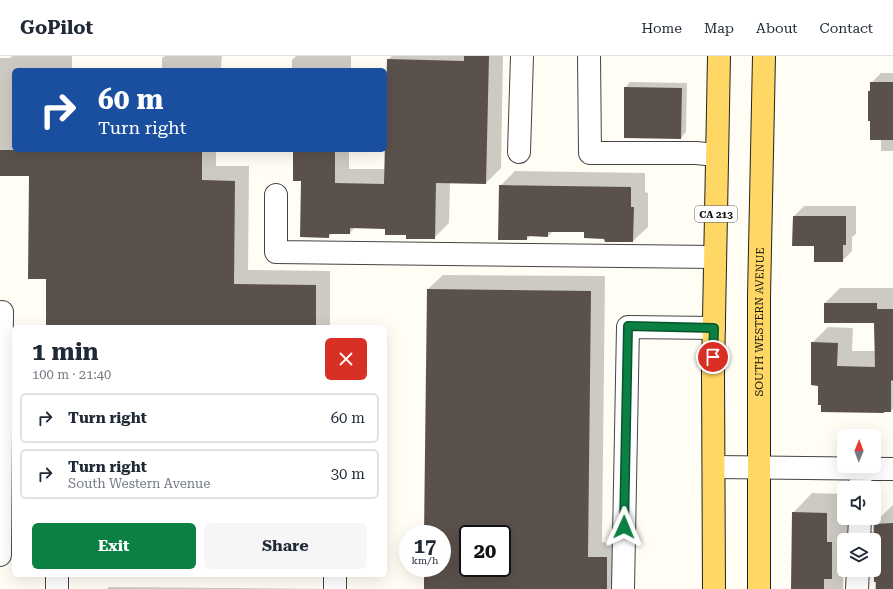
<!DOCTYPE html>
<html lang="en">
<head>
<meta charset="utf-8">
<style>
	:root { --surface:#fff; --page:#f6f6f7; --text:#1f2937; --muted:#747a83; --line:#e0e1e3; --accent:#0b8043 }
	body { margin:0; font-family:"Roboto Serif",serif; background:var(--page); color:var(--text); height:100vh; display:flex; flex-direction:column; font-size:15px; white-space:nowrap }
	* { box-sizing:border-box; margin:0 }
	p { font-size:13px; color:var(--muted) }
	.icon { flex:none; width:22px; height:22px; fill:none; stroke:currentColor; stroke-width:2; stroke-linecap:round; stroke-linejoin:round }
	.map { position:relative; flex:1; overflow:hidden }
	.panel { position:absolute; left:12px; top:269px; width:375px; height:252px; display:flex; flex-direction:column; background:var(--surface); border-radius:6px; box-shadow:0 4px 16px #0002 }
	.panel>* { flex:none }
	.banner { position:absolute; left:12px; top:12px; width:375px; height:84px; border-radius:6px; box-shadow:0 4px 16px #0002; background:#1a4fa0; color:#fff; overflow:hidden }
	.needle { width:26px; rotate:1deg }
	.tools { position:absolute; left:837px; top:373px; display:grid; gap:8px }
	.tools a { display:grid; place-items:center; width:44px; height:44px; border-radius:6px; background:var(--surface); box-shadow:0 4px 16px #0002; font-size:20px }
	.speed { position:absolute; left:399px; top:469px; display:flex; gap:8px; font-size:20px; font-weight:700; text-align:center }
	.speed>* { display:grid; place-content:center; width:52px; height:52px; border-radius:50%; background:var(--surface); box-shadow:0 4px 16px #0002; line-height:1 }
	.speed small { font-size:10px; font-weight:400 }
	.speed .limit { border:2px solid #111; border-radius:6px; background:#fff; color:#111 }
	.pin { position:absolute; display:grid; place-items:center; width:34px; height:34px; color:#fff; margin:-17px; border:2px solid #fff; border-radius:50%; box-shadow:0 1px 4px #0007 }
	.me { position:absolute; width:44px; margin:-22px; rotate:1deg; stroke-linejoin:round; filter:drop-shadow(0 0 3px #0008) }
	.turn { display:flex; align-items:center; gap:14px; height:84px; padding:0 20px; font-size:18px }
	.turn .icon { width:52px; height:52px; stroke-width:2.5 }
	.turn b { display:block; font-size:28px; line-height:34px }
	.round { display:grid; place-items:center; flex:none; width:42px; height:42px; border-radius:6px; background:var(--page) }
	.headline { display:flex; align-items:center; justify-content:space-between; height:68px; padding:0 20px }
	h1 { font-size:24px; font-weight:700; line-height:30px }
	.primary-button { display:flex; gap:8px; margin-top:auto; padding:8px 20px }
	.primary-button a { flex:1; height:46px; border-radius:6px; background:var(--accent); color:#fff; font-size:16px; font-weight:700; line-height:46px; text-align:center }
	.primary-button a+a { background:var(--page); color:var(--text) }
	ul { padding:0; list-style:none }
	li { display:flex; align-items:center; gap:12px; height:50px; margin:0 8px 6px; padding:0 12px; border:2px solid var(--line); border-radius:6px }
	li div { flex:1 }
	li b { display:block; font-size:15px }
	li em { font-style:normal }
	header { display:flex; align-items:center; gap:24px; box-sizing:border-box; height:56px; padding:0 20px; background:var(--surface); border-bottom:1px solid var(--line) }
	header strong { font-size:19px }
	nav { display:flex; gap:22px; margin-inline-start:auto; font-size:14px }
	.map>svg:first-child { display:block }
	.shadow { fill:#0003; fill-rule:evenodd }
	.building { fill:#5b514c; fill-rule:evenodd }
	.lines { fill:none; stroke-linecap:round; stroke-linejoin:round }
	.minor-casing { stroke:#444; stroke-width:24 }
	.major-casing { stroke:#222; stroke-width:24 }
	.minor { stroke:#fff; stroke-width:22 }
	.major { stroke:#ffd764; stroke-width:22 }
	.route-casing { stroke:#07532c; stroke-width:10 }
	.route { stroke:#0b8043; stroke-width:7 }
	.labels { text-anchor:middle; dominant-baseline:central; stroke-width:4; stroke-linejoin:round; paint-order:stroke }
	.shield { fill:#fff; stroke:#585858; stroke-width:1 }
	.shield-label { font-size:10px; font-weight:bold; fill:#111 }
	.street-label { font-size:11px; fill:#111; stroke:#fff }
</style>
</head>
<body>
<header>
<strong>GoPilot</strong>
<nav><a>Home</a><a>Map</a><a>About</a><a>Contact</a></nav>
</header>
<div class="map">
<svg width="893" height="533" viewBox="0 0 893 533">
	<rect width="100%" height="100%" fill="#fffdf4"/>
	<path class="shadow" d="M12 0H72V14H14V94H216V110H249L248 214 330 215V271H47V222L30 120 0 119V2H10Z
		M165 0H222L221 12 220 14H162V2Z
		M296 0H351V14H292V4Z
		M392 0H503L501 112 486 127H450L449 167 434 182 408 178 386 172 355 171 350 177H332L329 181 302 124 294 94H349V113H386L388 4Z
		M881 17H893V95H881V83L869 35 871 33V27Z
		M630 26 687 27 686 76 681 82 625 32Z
		M515 115 645 117V136L648 137V171L633 185 605 182 585 175H553L548 180H530L527 183 500 130Z
		M804 150H856V178L852 181V195L842 205 815 189 794 160Z
		M443 219 605 220 602 486 622 487 621 533H425V512H442V478H425L428 233ZM468 478H502V512H468Z
		M840 232H893V353L890 355 822 348 812 287 828 271 853 272 852 295H876L875 266 825 247Z
		M812 437 844 438V462H846V467L866 466 867 471 873 476V468L893 449V533H875L876 512H874V484H844L843 533H792L793 457Z
		M109 531 327 533H107Z"/>
	<path class="building" d="M464 0H489L486 128 436 127 435 183H406V179H385V173L350 172V178H329V182L300 181 301 125H293V94H335V127L384 128 387 3 464 5Z
		M870 26H893V84H870V65H868V35H870Z
		M624 31 682 32 681 83 624 82Z
		M0 94H202V124L235 125 234 228 316 229V271H46V223H28L29 120H0Z
		M499 129 631 131V151H634L633 186H605L604 183 584 182V176H548V181L527 180V184H498Z
		M793 160H846V189H843V206H814V190H792Z
		M427 233 591 235 588 501H607V533H424V512H442V478H424ZM468 478H502V512H468Z
		M824 247H877V253H893V325L891 324V356H884V357L821 356V349H818V330L811 329V286L838 287 837 310 875 311 874 267H824Z
		M792 456 827 457V486H832V523H824V533H791Z
		M893 467V533H876V526H874V468Z"/>
	<g class="lines">
		<g class="minor-casing">
			<path id="minor" d="M589 0 590 97H696L717 99
				M519 96 522 0
				M276 139V196L715 201
				M714 411 893 413
				M860 432 861 413
				M859 484 860 462
				M0 499 2 256
				M57 533V519
				M335 533V519
				M623 533 628 271 714 272
				M857 533 858 514"/>
		</g>
		<g class="major-casing">
			<g id="major">
				<path d="M714 533 713 316 719 0"/>
				<path id="s1" d="M759 533V241L764 0"/>
			</g>
		</g>
		<use href="#minor" class="minor"/>
		<use href="#major" class="major"/>
	</g>
	<g class="lines">
		<g class="route-casing">
			<path id="route" d="M624 471 628 270 714 272 713 301"/>
		</g>
		<use href="#route" class="route"/>
	</g>
	<g class="labels">
		<rect class="shield" x="695" y="150" width="42" height="16" rx="3"/>
		<g class="shield-label">
			<text x="716" y="158">CA 213</text>
		</g>
		<g class="street-label">
			<text stroke="none"><textPath href="#s1" startOffset="267">SOUTH WESTERN AVENUE</textPath></text>
		</g>
	</g>
</svg>
<div class="tools">
<a><svg class="needle" viewBox="-14 -14 28 28"><path d="M0-13l5 13h-10z" fill="#e53935"/><path d="M0 13l5-13h-10z" fill="#747a83"/></svg></a>
<a><svg class="icon" aria-label="sound" viewBox="0 0 24 24"><path d="M4 9h4l5-4v14l-5-4H4zM17 9q2 3 0 6"/></svg></a>
<a><svg class="icon" aria-label="layers" viewBox="0 0 24 24"><path d="M12 4l9 5-9 5-9-5zM3 14l9 5 9-5"/></svg></a>
</div>
<div class="speed"><div>17<small>km/h</small></div><div class="limit">20</div></div>
<div class="pin" style="left:713px;top:301px;background:#d93025"><svg class="icon" aria-label="arrive" viewBox="0 0 24 24"><path d="M6 21V4h12l-3 4 3 4H6"/></svg></div>
<svg class="me" style="left:624px;top:471px" viewBox="-20 -20 40 40"><path d="M0-17L14 15 0 8-14 15z" fill="#0b8043" stroke="#fff" stroke-width="4"/></svg>
<div class="banner">
<div class="turn"><svg class="icon" aria-label="right" viewBox="0 0 24 24"><path d="M7 20v-9h11M14 6l5 5-5 5"/></svg><div><b>60 m</b>Turn right</div></div>
</div>
<section class="panel">
<div class="headline"><div><h1>1 min</h1><p>100 m · 21:40</p></div><a class="round" style="background:#d93025;color:#fff"><svg class="icon" aria-label="close" viewBox="0 0 24 24"><path d="M6 6l12 12M18 6L6 18"/></svg></a></div>
<ul>
<li><svg class="icon" aria-label="right" viewBox="0 0 24 24"><path d="M7 20v-9h11M14 6l5 5-5 5"/></svg><div><b>Turn right</b></div><em>60 m</em></li>
<li><svg class="icon" aria-label="right" viewBox="0 0 24 24"><path d="M7 20v-9h11M14 6l5 5-5 5"/></svg><div><b>Turn right</b><p>South Western Avenue</p></div><em>30 m</em></li>
</ul>
<div class="primary-button"><a>Exit</a><a>Share</a></div>
</section>
</div>
</body>
</html>
